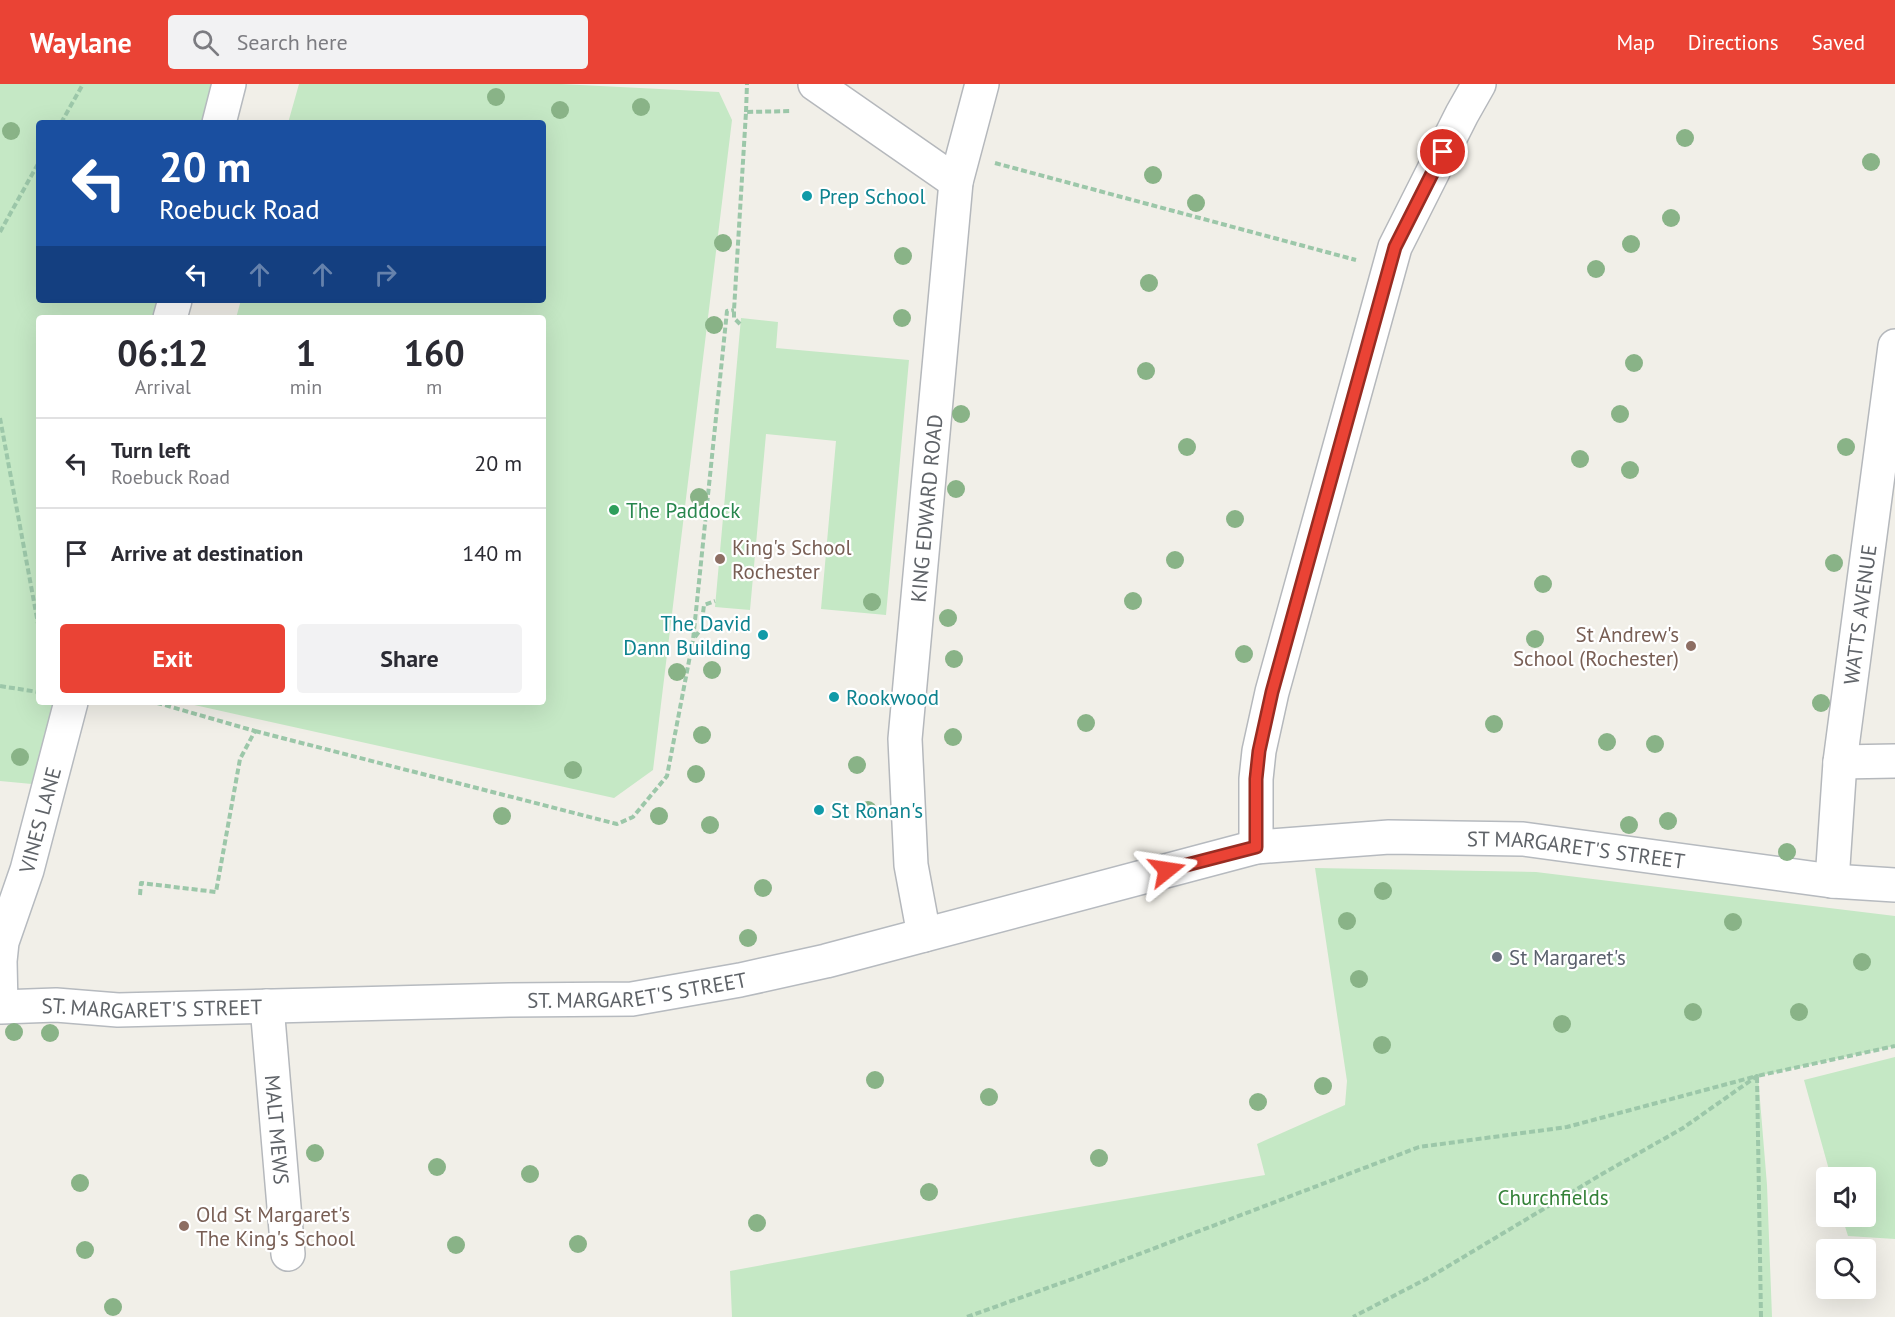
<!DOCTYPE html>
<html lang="en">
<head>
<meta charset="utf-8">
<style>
	:root { --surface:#fff; --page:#f2f2f3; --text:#2b2b33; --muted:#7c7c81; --line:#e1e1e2; --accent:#ea4335 }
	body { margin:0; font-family:"PT Sans",sans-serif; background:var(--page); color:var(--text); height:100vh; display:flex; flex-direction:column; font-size:22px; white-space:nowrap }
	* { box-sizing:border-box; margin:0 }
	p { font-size:20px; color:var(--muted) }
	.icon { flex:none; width:33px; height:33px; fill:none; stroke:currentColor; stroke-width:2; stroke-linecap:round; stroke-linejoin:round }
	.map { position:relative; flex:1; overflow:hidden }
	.side { position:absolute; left:36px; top:231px; width:510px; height:390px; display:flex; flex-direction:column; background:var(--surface); border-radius:6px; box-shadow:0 6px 24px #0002 }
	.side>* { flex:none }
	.guide { position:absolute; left:36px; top:36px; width:510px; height:183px; border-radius:6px; box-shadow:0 6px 24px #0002; background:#1a4fa0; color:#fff; overflow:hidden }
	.fabs { position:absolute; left:1816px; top:1083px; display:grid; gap:12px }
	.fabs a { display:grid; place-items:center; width:60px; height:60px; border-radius:6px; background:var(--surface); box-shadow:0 6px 24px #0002; font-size:30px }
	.pin { position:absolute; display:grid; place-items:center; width:51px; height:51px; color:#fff; margin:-26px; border:3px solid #fff; border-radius:50%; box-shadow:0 2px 6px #0007 }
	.me { position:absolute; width:66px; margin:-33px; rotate:75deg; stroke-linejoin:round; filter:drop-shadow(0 0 4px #0008) }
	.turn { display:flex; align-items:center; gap:21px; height:126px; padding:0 24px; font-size:27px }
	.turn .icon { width:78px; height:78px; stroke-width:2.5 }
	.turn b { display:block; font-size:42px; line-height:51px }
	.lanes { display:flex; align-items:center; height:57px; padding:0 24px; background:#0003; justify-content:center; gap:30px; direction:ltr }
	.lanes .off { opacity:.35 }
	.eta { display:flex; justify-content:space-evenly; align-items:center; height:102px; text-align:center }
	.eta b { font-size:36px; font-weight:800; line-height:42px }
	.button { display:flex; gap:12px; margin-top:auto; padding:12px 24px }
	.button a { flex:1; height:69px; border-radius:6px; background:var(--accent); color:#fff; font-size:24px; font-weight:800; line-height:69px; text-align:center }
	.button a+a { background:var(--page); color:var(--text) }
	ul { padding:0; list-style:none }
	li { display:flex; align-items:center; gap:18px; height:90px; padding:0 24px; border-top:2px solid var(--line) }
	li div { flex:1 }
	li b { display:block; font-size:22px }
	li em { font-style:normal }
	header { display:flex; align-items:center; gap:36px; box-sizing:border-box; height:84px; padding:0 30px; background:var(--accent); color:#fff }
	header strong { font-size:28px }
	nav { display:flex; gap:33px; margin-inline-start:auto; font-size:21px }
	.search { width:420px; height:54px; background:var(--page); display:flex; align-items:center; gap:15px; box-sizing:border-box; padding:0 21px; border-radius:6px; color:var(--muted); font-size:22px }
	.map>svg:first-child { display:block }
	.green { fill:#c5e8c5 }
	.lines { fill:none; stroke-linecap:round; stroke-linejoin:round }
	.street-casing { stroke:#b5b8bc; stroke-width:36 }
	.secondary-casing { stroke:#b6babf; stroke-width:36 }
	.path { stroke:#9cc7a9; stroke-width:4; stroke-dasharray:6 3; stroke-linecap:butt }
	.street { stroke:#fff; stroke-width:33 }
	.secondary { stroke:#fff; stroke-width:33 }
	.tree { fill:#89b387 }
	.route-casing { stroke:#982c22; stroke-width:15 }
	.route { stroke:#ea4335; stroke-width:10 }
	.culture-dot { fill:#0f9aa8; stroke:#fff; stroke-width:2 }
	.leisure-dot { fill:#2e9e5b; stroke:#fff; stroke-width:2 }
	.education-dot { fill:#8d6e63; stroke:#fff; stroke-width:2 }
	.worship-dot { fill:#6b7280; stroke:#fff; stroke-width:2 }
	.labels { text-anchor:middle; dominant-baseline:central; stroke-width:4.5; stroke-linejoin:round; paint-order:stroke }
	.culture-label { font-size:21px; fill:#0d838f; stroke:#fff; text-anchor:start }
	.street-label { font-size:21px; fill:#5f6368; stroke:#fff }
	.leisure-label { font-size:21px; fill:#27864d; stroke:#fff; text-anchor:start }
	.education-label { font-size:21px; fill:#785e54; stroke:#fff; text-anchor:start }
	.worship-label { font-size:21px; fill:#5b616d; stroke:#fff; text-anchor:start }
	.park-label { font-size:21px; fill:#348238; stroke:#fff }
</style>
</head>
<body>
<header>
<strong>Waylane</strong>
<div class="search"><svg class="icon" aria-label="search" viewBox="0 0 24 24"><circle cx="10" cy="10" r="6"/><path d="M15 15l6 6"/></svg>Search here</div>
<nav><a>Map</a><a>Directions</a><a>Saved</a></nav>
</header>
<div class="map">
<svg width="1895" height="1233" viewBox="0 0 1895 1233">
	<rect width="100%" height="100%" fill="#f1efe8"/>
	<path class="green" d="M0 0H215L206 39H39V216H167L163 234H39V618H55L32 700 0 697Z
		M299 0H561L719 8 732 36 653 686 614 714 181 618H543V234H236L241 216H543V39H288Z
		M741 234 778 238 776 264 909 276 886 531 821 525 836 357 766 350 750 526 715 523Z
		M1315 784 1536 788 1895 832V962L1758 992 1767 1101 1772 1233H732L730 1187 1021 1133 1265 1091 1257 1060 1345 1021 1347 997Z
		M1895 973V1155L1848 1152 1842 1133 1866 1132V1094L1831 1093 1804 996Z"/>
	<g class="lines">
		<g class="street-casing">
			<g id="street">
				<path d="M815 0 956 98"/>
				<path d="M1840 678 1895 677"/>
				<path d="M1256 763V695L1259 667 1272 608 1395 163 1462 30 1479 0"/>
				<path id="s1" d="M1832 797 1840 678 1895 262"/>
				<path id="s2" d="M924 851 911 781 905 655 956 98 982 0"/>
				<path id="s3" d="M267 922 288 1170"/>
			</g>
		</g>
		<g class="secondary-casing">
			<g id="secondary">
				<path d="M219 39 229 0"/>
				<path d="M170 234 175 216"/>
				<path id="s4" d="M71 618 27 786 2 858 0 877 1 923 56 921 118 926 509 916 632 915 740 896 826 877 1256 763 1389 753 1523 755 1832 797 1895 801"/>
			</g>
		</g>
		<path class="path" d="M746 28 747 0
			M61 39 83 0
			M995 79 1356 176
			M0 148 39 78
			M740 240 734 234V226L746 28 792 27
			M0 334 39 545
			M695 553 701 545 704 521 715 517
			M0 602 38 608
			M255 647 617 740 633 733 667 692 693 556 727 227 734 226
			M140 811 141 799 216 808 240 675 255 647 154 618
			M967 1233 1100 1185 1419 1063 1567 1043 1757 992 1683 1044 1602 1090 1430 1193 1353 1233
			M1761 1233 1757 992 1895 962"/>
		<use href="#street" class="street"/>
		<use href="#secondary" class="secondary"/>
	</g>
	<g class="tree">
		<circle cx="496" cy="13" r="9"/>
		<circle cx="641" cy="23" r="9"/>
		<circle cx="560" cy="26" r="9"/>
		<circle cx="11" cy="47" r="9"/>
		<circle cx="1685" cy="54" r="9"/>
		<circle cx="1871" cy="78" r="9"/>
		<circle cx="1153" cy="91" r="9"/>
		<circle cx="1196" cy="119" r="9"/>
		<circle cx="1671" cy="134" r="9"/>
		<circle cx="723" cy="159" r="9"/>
		<circle cx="1631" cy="160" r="9"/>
		<circle cx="903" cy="172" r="9"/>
		<circle cx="1596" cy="185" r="9"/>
		<circle cx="1149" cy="199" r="9"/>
		<circle cx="902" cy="234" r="9"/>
		<circle cx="714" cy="241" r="9"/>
		<circle cx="1634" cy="279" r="9"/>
		<circle cx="1146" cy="287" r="9"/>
		<circle cx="961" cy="330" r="9"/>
		<circle cx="1620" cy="330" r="9"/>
		<circle cx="1187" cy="363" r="9"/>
		<circle cx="1846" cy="363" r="9"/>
		<circle cx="1580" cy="375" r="9"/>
		<circle cx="1630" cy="386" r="9"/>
		<circle cx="956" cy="405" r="9"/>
		<circle cx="699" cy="413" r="9"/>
		<circle cx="1235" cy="435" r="9"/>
		<circle cx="1175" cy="476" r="9"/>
		<circle cx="1834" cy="479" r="9"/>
		<circle cx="1543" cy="500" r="9"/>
		<circle cx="1133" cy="517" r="9"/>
		<circle cx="872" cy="518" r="9"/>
		<circle cx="948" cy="534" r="9"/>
		<circle cx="1535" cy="555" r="9"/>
		<circle cx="1244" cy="570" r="9"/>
		<circle cx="954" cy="575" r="9"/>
		<circle cx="712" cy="586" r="9"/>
		<circle cx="677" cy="588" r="9"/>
		<circle cx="1821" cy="619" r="9"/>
		<circle cx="1086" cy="639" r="9"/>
		<circle cx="1494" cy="640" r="9"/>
		<circle cx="702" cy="651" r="9"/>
		<circle cx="953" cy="653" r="9"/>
		<circle cx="1607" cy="658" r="9"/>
		<circle cx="1655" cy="660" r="9"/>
		<circle cx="20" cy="673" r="9"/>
		<circle cx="857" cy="681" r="9"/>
		<circle cx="573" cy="686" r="9"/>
		<circle cx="696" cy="690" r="9"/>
		<circle cx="868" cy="726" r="9"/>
		<circle cx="502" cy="732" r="9"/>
		<circle cx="659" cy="732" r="9"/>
		<circle cx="1668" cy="737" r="9"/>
		<circle cx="710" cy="741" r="9"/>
		<circle cx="1629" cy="741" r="9"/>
		<circle cx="1787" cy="768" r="9"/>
		<circle cx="763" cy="804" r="9"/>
		<circle cx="1383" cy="807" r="9"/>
		<circle cx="1347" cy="837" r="9"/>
		<circle cx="1733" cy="838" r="9"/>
		<circle cx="748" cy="854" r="9"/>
		<circle cx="1862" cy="878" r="9"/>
		<circle cx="1359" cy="895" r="9"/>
		<circle cx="1693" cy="928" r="9"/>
		<circle cx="1799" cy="928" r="9"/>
		<circle cx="1562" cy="940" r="9"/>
		<circle cx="14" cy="948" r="9"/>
		<circle cx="50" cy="949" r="9"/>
		<circle cx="1382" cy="961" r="9"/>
		<circle cx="875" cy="996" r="9"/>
		<circle cx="1323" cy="1002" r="9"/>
		<circle cx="989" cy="1013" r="9"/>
		<circle cx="1258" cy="1018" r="9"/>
		<circle cx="315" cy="1069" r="9"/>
		<circle cx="1099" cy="1074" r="9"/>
		<circle cx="437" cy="1083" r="9"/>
		<circle cx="530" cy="1090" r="9"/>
		<circle cx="80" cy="1099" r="9"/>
		<circle cx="929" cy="1108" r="9"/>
		<circle cx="757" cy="1139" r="9"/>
		<circle cx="578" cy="1160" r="9"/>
		<circle cx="456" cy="1161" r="9"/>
		<circle cx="85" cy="1166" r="9"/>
		<circle cx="113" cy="1223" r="9"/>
	</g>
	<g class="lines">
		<g class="route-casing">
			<path id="route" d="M1167 786 1256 763V695L1259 667 1272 608 1395 163 1443 68"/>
		</g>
		<use href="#route" class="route"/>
	</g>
	<g class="culture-dot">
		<circle cx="807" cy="112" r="6"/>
		<circle cx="763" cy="551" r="6"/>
		<circle cx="834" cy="613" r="6"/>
		<circle cx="819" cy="726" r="6"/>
	</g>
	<circle class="leisure-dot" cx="614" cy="426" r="6"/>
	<g class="education-dot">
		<circle cx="720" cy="475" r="6"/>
		<circle cx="1691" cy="562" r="6"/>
		<circle cx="184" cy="1142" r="6"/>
	</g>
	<circle class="worship-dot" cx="1497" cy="873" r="6"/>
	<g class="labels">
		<g class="culture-label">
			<text x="819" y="112">Prep School</text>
			<text x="751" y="539" text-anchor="end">The David<tspan x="751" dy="24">Dann Building</tspan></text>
			<text x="846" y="613">Rookwood</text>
			<text x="831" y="726">St Ronan's</text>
		</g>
		<g class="street-label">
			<text stroke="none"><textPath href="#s2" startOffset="429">KING EDWARD ROAD</textPath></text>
			<text stroke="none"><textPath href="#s1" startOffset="268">WATTS AVENUE</textPath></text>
			<text transform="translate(40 736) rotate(-75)">VINES LANE</text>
			<text stroke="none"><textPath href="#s4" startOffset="1910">ST MARGARET'S STREET</textPath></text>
			<text stroke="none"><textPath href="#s4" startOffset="952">ST. MARGARET'S STREET</textPath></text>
			<text stroke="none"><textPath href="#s4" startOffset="466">ST. MARGARET'S STREET</textPath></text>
			<text stroke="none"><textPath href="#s3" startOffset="124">MALT MEWS</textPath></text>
		</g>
		<g class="leisure-label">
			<text x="626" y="426">The Paddock</text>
		</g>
		<g class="education-label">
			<text x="732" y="463">King's School<tspan x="732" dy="24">Rochester</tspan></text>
			<text x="1679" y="550" text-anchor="end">St Andrew's<tspan x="1679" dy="24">School (Rochester)</tspan></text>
			<text x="196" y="1130">Old St Margaret's<tspan x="196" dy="24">The King's School</tspan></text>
		</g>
		<g class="worship-label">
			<text x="1509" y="873">St Margaret's</text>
		</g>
		<g class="park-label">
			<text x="1553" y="1113">Churchfields</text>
		</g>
	</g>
</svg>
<div class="fabs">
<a><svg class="icon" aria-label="sound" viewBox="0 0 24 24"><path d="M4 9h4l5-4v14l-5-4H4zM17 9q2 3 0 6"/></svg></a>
<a><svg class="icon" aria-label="search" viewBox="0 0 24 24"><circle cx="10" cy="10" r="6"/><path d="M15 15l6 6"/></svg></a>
</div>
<div class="pin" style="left:1443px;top:68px;background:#d93025"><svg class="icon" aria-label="arrive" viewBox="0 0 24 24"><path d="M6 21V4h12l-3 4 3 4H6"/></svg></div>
<svg class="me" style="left:1167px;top:786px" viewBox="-20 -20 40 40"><path d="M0-17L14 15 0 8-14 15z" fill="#ea4335" stroke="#fff" stroke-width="4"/></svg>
<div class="guide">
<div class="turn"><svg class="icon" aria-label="left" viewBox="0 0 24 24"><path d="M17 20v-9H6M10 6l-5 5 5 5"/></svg><div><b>20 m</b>Roebuck Road</div></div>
<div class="lanes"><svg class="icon" aria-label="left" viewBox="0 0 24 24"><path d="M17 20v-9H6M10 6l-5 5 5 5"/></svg><svg class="icon off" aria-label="ahead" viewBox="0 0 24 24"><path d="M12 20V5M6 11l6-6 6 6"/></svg><svg class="icon off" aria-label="ahead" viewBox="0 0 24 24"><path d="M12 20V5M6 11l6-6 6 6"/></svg><svg class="icon off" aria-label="right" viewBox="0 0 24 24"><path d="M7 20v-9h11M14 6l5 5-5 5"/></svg></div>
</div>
<section class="side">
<div class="eta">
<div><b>06:12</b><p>Arrival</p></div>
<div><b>1</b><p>min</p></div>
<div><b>160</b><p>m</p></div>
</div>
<ul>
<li><svg class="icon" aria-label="left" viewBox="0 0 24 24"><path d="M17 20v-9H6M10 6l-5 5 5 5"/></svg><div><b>Turn left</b><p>Roebuck Road</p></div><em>20 m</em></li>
<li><svg class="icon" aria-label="arrive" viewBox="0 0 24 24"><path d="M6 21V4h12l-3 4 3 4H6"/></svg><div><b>Arrive at destination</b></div><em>140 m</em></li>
</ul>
<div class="button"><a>Exit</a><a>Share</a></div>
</section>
</div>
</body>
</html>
